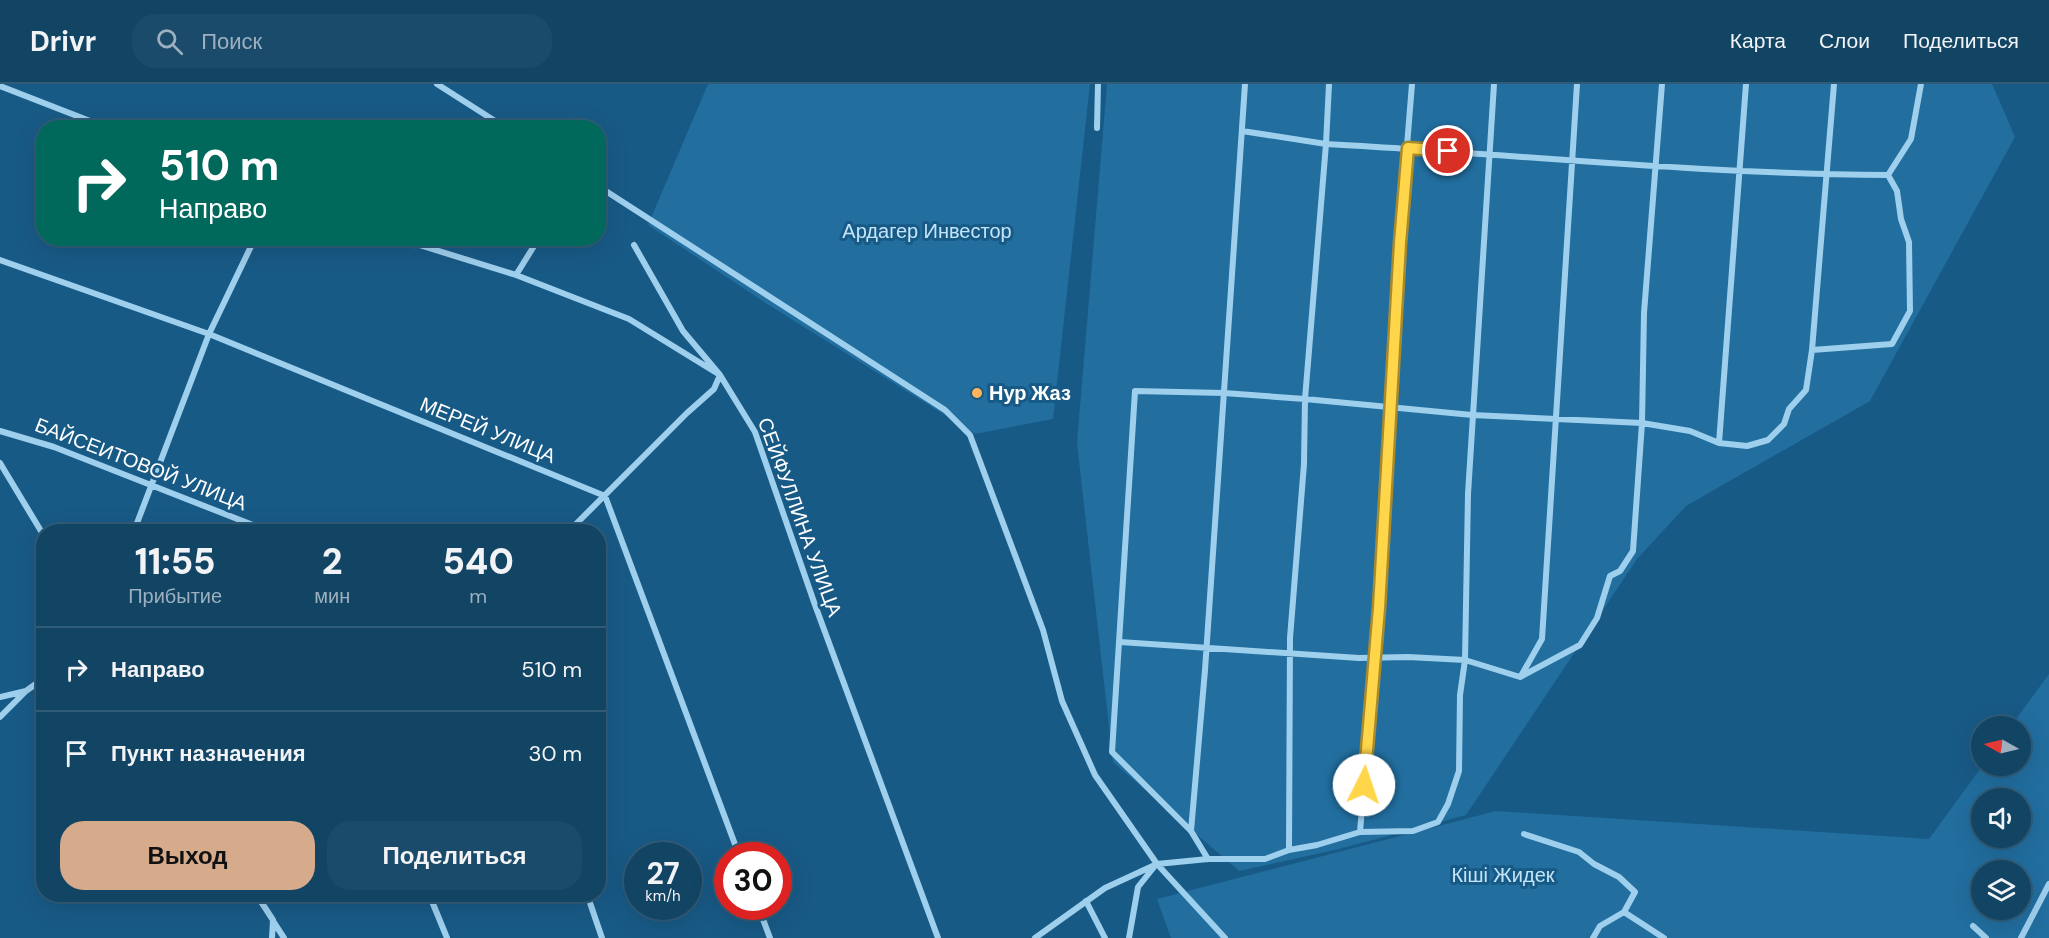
<!DOCTYPE html>
<html lang="ru">
<head>
<meta charset="utf-8">
<style>
	:root { --surface:#124464; --page:#1b4b6a; --text:#f1f3f6; --muted:#9cb0bf; --line:#315c78; --accent:#d6ab8b }
	body { margin:0; font-family:"DM Sans",sans-serif; background:var(--page); color:var(--text); height:100vh; display:flex; flex-direction:column; font-size:22px; white-space:nowrap }
	* { box-sizing:border-box; margin:0 }
	p { font-size:20px; color:var(--muted) }
	.icon { flex:none; width:33px; height:33px; fill:none; stroke:currentColor; stroke-width:2; stroke-linecap:round; stroke-linejoin:round }
	.map { position:relative; flex:1; overflow:hidden }
	.panel { position:absolute; left:36px; top:440px; width:570px; height:378px; display:flex; flex-direction:column; background:var(--surface); border-radius:24px; box-shadow:0 6px 24px #0002,0 0 0 2px var(--line) }
	.panel>* { flex:none }
	.banner { position:absolute; left:36px; top:36px; width:570px; height:126px; border-radius:24px; box-shadow:0 6px 24px #0002,0 0 0 2px var(--line); background:#00695c; color:#fff; overflow:hidden }
	.needle { width:39px; rotate:278deg }
	.buttons { position:absolute; left:1971px; top:632px; display:grid; gap:12px }
	.buttons a { display:grid; place-items:center; width:60px; height:60px; border-radius:50%; background:var(--surface); box-shadow:0 6px 24px #0002,0 0 0 2px var(--line); font-size:30px }
	.speed { position:absolute; left:624px; top:758px; display:flex; gap:12px; font-size:30px; font-weight:700; text-align:center }
	.speed>* { display:grid; place-content:center; width:78px; height:78px; border-radius:50%; background:var(--surface); box-shadow:0 6px 24px #0002,0 0 0 2px var(--line); line-height:1 }
	.speed small { font-size:15px; font-weight:400 }
	.speed .limit { border:9px solid #d22; background:#fff; color:#111 }
	.pin { position:absolute; display:grid; place-items:center; width:51px; height:51px; color:#fff; margin:-26px; border:3px solid #fff; border-radius:50%; box-shadow:0 2px 6px #0007 }
	.me { position:absolute; width:66px; margin:-33px; rotate:4deg; stroke-linejoin:round; filter:drop-shadow(0 0 4px #0008) }
	.turn { display:flex; align-items:center; gap:21px; height:126px; padding:0 24px; font-size:27px }
	.turn .icon { width:78px; height:78px; stroke-width:2.5 }
	.turn b { display:block; font-size:42px; line-height:51px }
	.eta { display:flex; justify-content:space-evenly; align-items:center; height:102px; text-align:center }
	.eta b { font-size:36px; font-weight:800; line-height:42px }
	.button { display:flex; gap:12px; margin-top:auto; padding:12px 24px }
	.button a { flex:1; height:69px; border-radius:24px; background:var(--accent); color:#111; font-size:24px; font-weight:800; line-height:69px; text-align:center }
	.button a+a { background:var(--page); color:var(--text) }
	ul { padding:0; list-style:none }
	li { display:flex; align-items:center; gap:18px; height:84px; padding:0 24px; border-top:2px solid var(--line) }
	li div { flex:1 }
	li b { display:block; font-size:22px }
	li em { font-style:normal }
	header { display:flex; align-items:center; gap:36px; box-sizing:border-box; height:84px; padding:0 30px; background:var(--surface); border-bottom:2px solid var(--line) }
	header strong { font-size:28px }
	nav { display:flex; gap:33px; margin-inline-start:auto; font-size:21px }
	.search { width:420px; height:54px; background:var(--page); display:flex; align-items:center; gap:15px; box-sizing:border-box; padding:0 21px; border-radius:24px; color:var(--muted); font-size:22px }
	.map>svg:first-child { display:block }
	.green { fill:#216e9f; fill-rule:evenodd }
	.lines { fill:none; stroke-linecap:round; stroke-linejoin:round }
	.street { stroke:#9ecfed; stroke-width:6 }
	.route-casing { stroke:#a68a30; stroke-width:15 }
	.route { stroke:#ffd54a; stroke-width:10 }
	.poi-dot { fill:#ffb45a; stroke:#185a86; stroke-width:2 }
	.labels { text-anchor:middle; dominant-baseline:central; stroke-width:6; stroke-linejoin:round; paint-order:stroke }
	.park-label { font-size:20px; fill:#c4e5f9; stroke:#185a86 }
	.poi-label { font-size:20px; font-weight:bold; fill:#fff; stroke:#185a86; text-anchor:start }
	.street-label { font-size:20px; fill:#fff; stroke:#185a86 }
</style>
</head>
<body>
<header>
<strong>Drivr</strong>
<div class="search"><svg class="icon" aria-label="search" viewBox="0 0 24 24"><circle cx="10" cy="10" r="6"/><path d="M15 15l6 6"/></svg>Поиск</div>
<nav><a>Карта</a><a>Слои</a><a>Поделиться</a></nav>
</header>
<div class="map">
<svg width="2049" height="854" viewBox="0 0 2049 854">
	<rect width="100%" height="100%" fill="#185a86"/>
	<path class="green" d="M708 0H1090L1053 335 975 350 772 223 648 141Z
		M1107 0H1992L2015 53 1870 317 1686 422 1637 475 1466 731 1339 765 1239 787 1113 678 1077 359Z
		M2049 590V854H1171L1157 815 1496 727 1929 755 1983 681H2020V642H2011ZM1982 714H2020V753H1982ZM1982 786H2020V825H1982Z"/>
	<g class="lines">
		<path class="street" d="M437 0 506 44
			M1329 0 1326 60C1513 70 1700 90 1888 91
			M0 2 108 44
			M1097 44 1098 0
			M1242 47 1326 60 1305 315 1472 331 1642 339 1644 229 1662 0
			M1888 91 1911 55 1921 0
			M598 102 945 326 970 351 1043 546 1062 617 1095 691 1157 780 1225 854
			M397 154 516 191 629 235 720 291 755 348 815 521 938 854
			M416 161 427 154
			M0 176 209 250 605 412 739 771
			M516 191 539 154
			M1812 266 1834 0
			M0 347 54 363 268 447
			M1719 359 1746 0
			M0 379 44 452
			M134 447 209 250 255 154
			M569 447 687 329 714 305 720 291 683 247 634 161
			M1120 558 1359 574 1408 573 1465 576 1520 593 1580 561 1597 534 1610 492 1620 487 1633 467 1642 339 1690 347 1719 359 1747 362 1768 356 1784 340 1789 325 1806 306 1812 266 1892 260 1910 227 1909 158 1901 135 1897 107 1888 91
			M1521 592 1542 555 1577 0
			M0 613 26 607 44 594
			M0 633 25 608
			M1191 747 1205 586 1245 0
			M1360 748 1379 524 1401 136 1412 0
			M1524 750 1579 768 1594 780 1619 793 1635 808 1624 828 1600 842 1593 854
			M1208 775 1191 747 1112 668 1135 307 1224 309 1305 315 1304 380 1290 554 1289 766
			M256 810 273 836 272 854
			M429 810 447 854
			M587 810 602 854
			M1086 817 1105 854
			M758 822 770 854
			M1624 828 1664 854
			M273 837 284 854
			M1973 842 1986 854
			M1035 854 1105 804 1157 780 1208 775H1265L1289 766 1317 761 1360 748 1413 747 1438 738 1448 720 1459 687 1460 611 1465 576 1468 410 1494 0
			M1129 854 1138 803 1154 783
			M2021 854 2049 800"/>
	</g>
	<g class="lines">
		<g class="route-casing">
			<path id="route" d="M1364 701 1379 524 1400 159 1408 64 1448 67"/>
		</g>
		<use href="#route" class="route"/>
	</g>
	<circle class="poi-dot" cx="977" cy="309" r="6"/>
	<g class="labels">
		<g class="park-label">
			<text x="927" y="147">Ардагер Инвестор</text>
			<text x="1503" y="791">Кіші Жидек</text>
		</g>
		<g class="poi-label">
			<text x="989" y="309">Нур Жаз</text>
		</g>
		<g class="street-label">
			<text transform="translate(488 346) rotate(22)">МЕРЕЙ УЛИЦА</text>
			<text transform="translate(141 380) rotate(21)">БАЙСЕИТОВОЙ УЛИЦА</text>
			<text transform="translate(800 433) rotate(70)">СЕЙФУЛЛИНА УЛИЦА</text>
		</g>
	</g>
</svg>
<div class="buttons">
<a><svg class="needle" viewBox="-14 -14 28 28"><path d="M0-13l5 13h-10z" fill="#e53935"/><path d="M0 13l5-13h-10z" fill="#9cb0bf"/></svg></a>
<a><svg class="icon" aria-label="sound" viewBox="0 0 24 24"><path d="M4 9h4l5-4v14l-5-4H4zM17 9q2 3 0 6"/></svg></a>
<a><svg class="icon" aria-label="layers" viewBox="0 0 24 24"><path d="M12 4l9 5-9 5-9-5zM3 14l9 5 9-5"/></svg></a>
</div>
<div class="speed"><div>27<small>km/h</small></div><div class="limit">30</div></div>
<div class="pin" style="left:1448px;top:67px;background:#d93025"><svg class="icon" aria-label="arrive" viewBox="0 0 24 24"><path d="M6 21V4h12l-3 4 3 4H6"/></svg></div>
<svg class="me" style="left:1364px;top:701px" viewBox="-20 -20 40 40"><circle r="19" fill="#fff"/><path d="M0-13L10 11 0 6-10 11z" fill="#ffd54a"/></svg>
<div class="banner">
<div class="turn"><svg class="icon" aria-label="right" viewBox="0 0 24 24"><path d="M7 20v-9h11M14 6l5 5-5 5"/></svg><div><b>510 m</b>Направо</div></div>
</div>
<section class="panel">
<div class="eta">
<div><b>11:55</b><p>Прибытие</p></div>
<div><b>2</b><p>мин</p></div>
<div><b>540</b><p>m</p></div>
</div>
<ul>
<li><svg class="icon" aria-label="right" viewBox="0 0 24 24"><path d="M7 20v-9h11M14 6l5 5-5 5"/></svg><div><b>Направо</b></div><em>510 m</em></li>
<li><svg class="icon" aria-label="arrive" viewBox="0 0 24 24"><path d="M6 21V4h12l-3 4 3 4H6"/></svg><div><b>Пункт назначения</b></div><em>30 m</em></li>
</ul>
<div class="button"><a>Выход</a><a>Поделиться</a></div>
</section>
</div>
</body>
</html>
